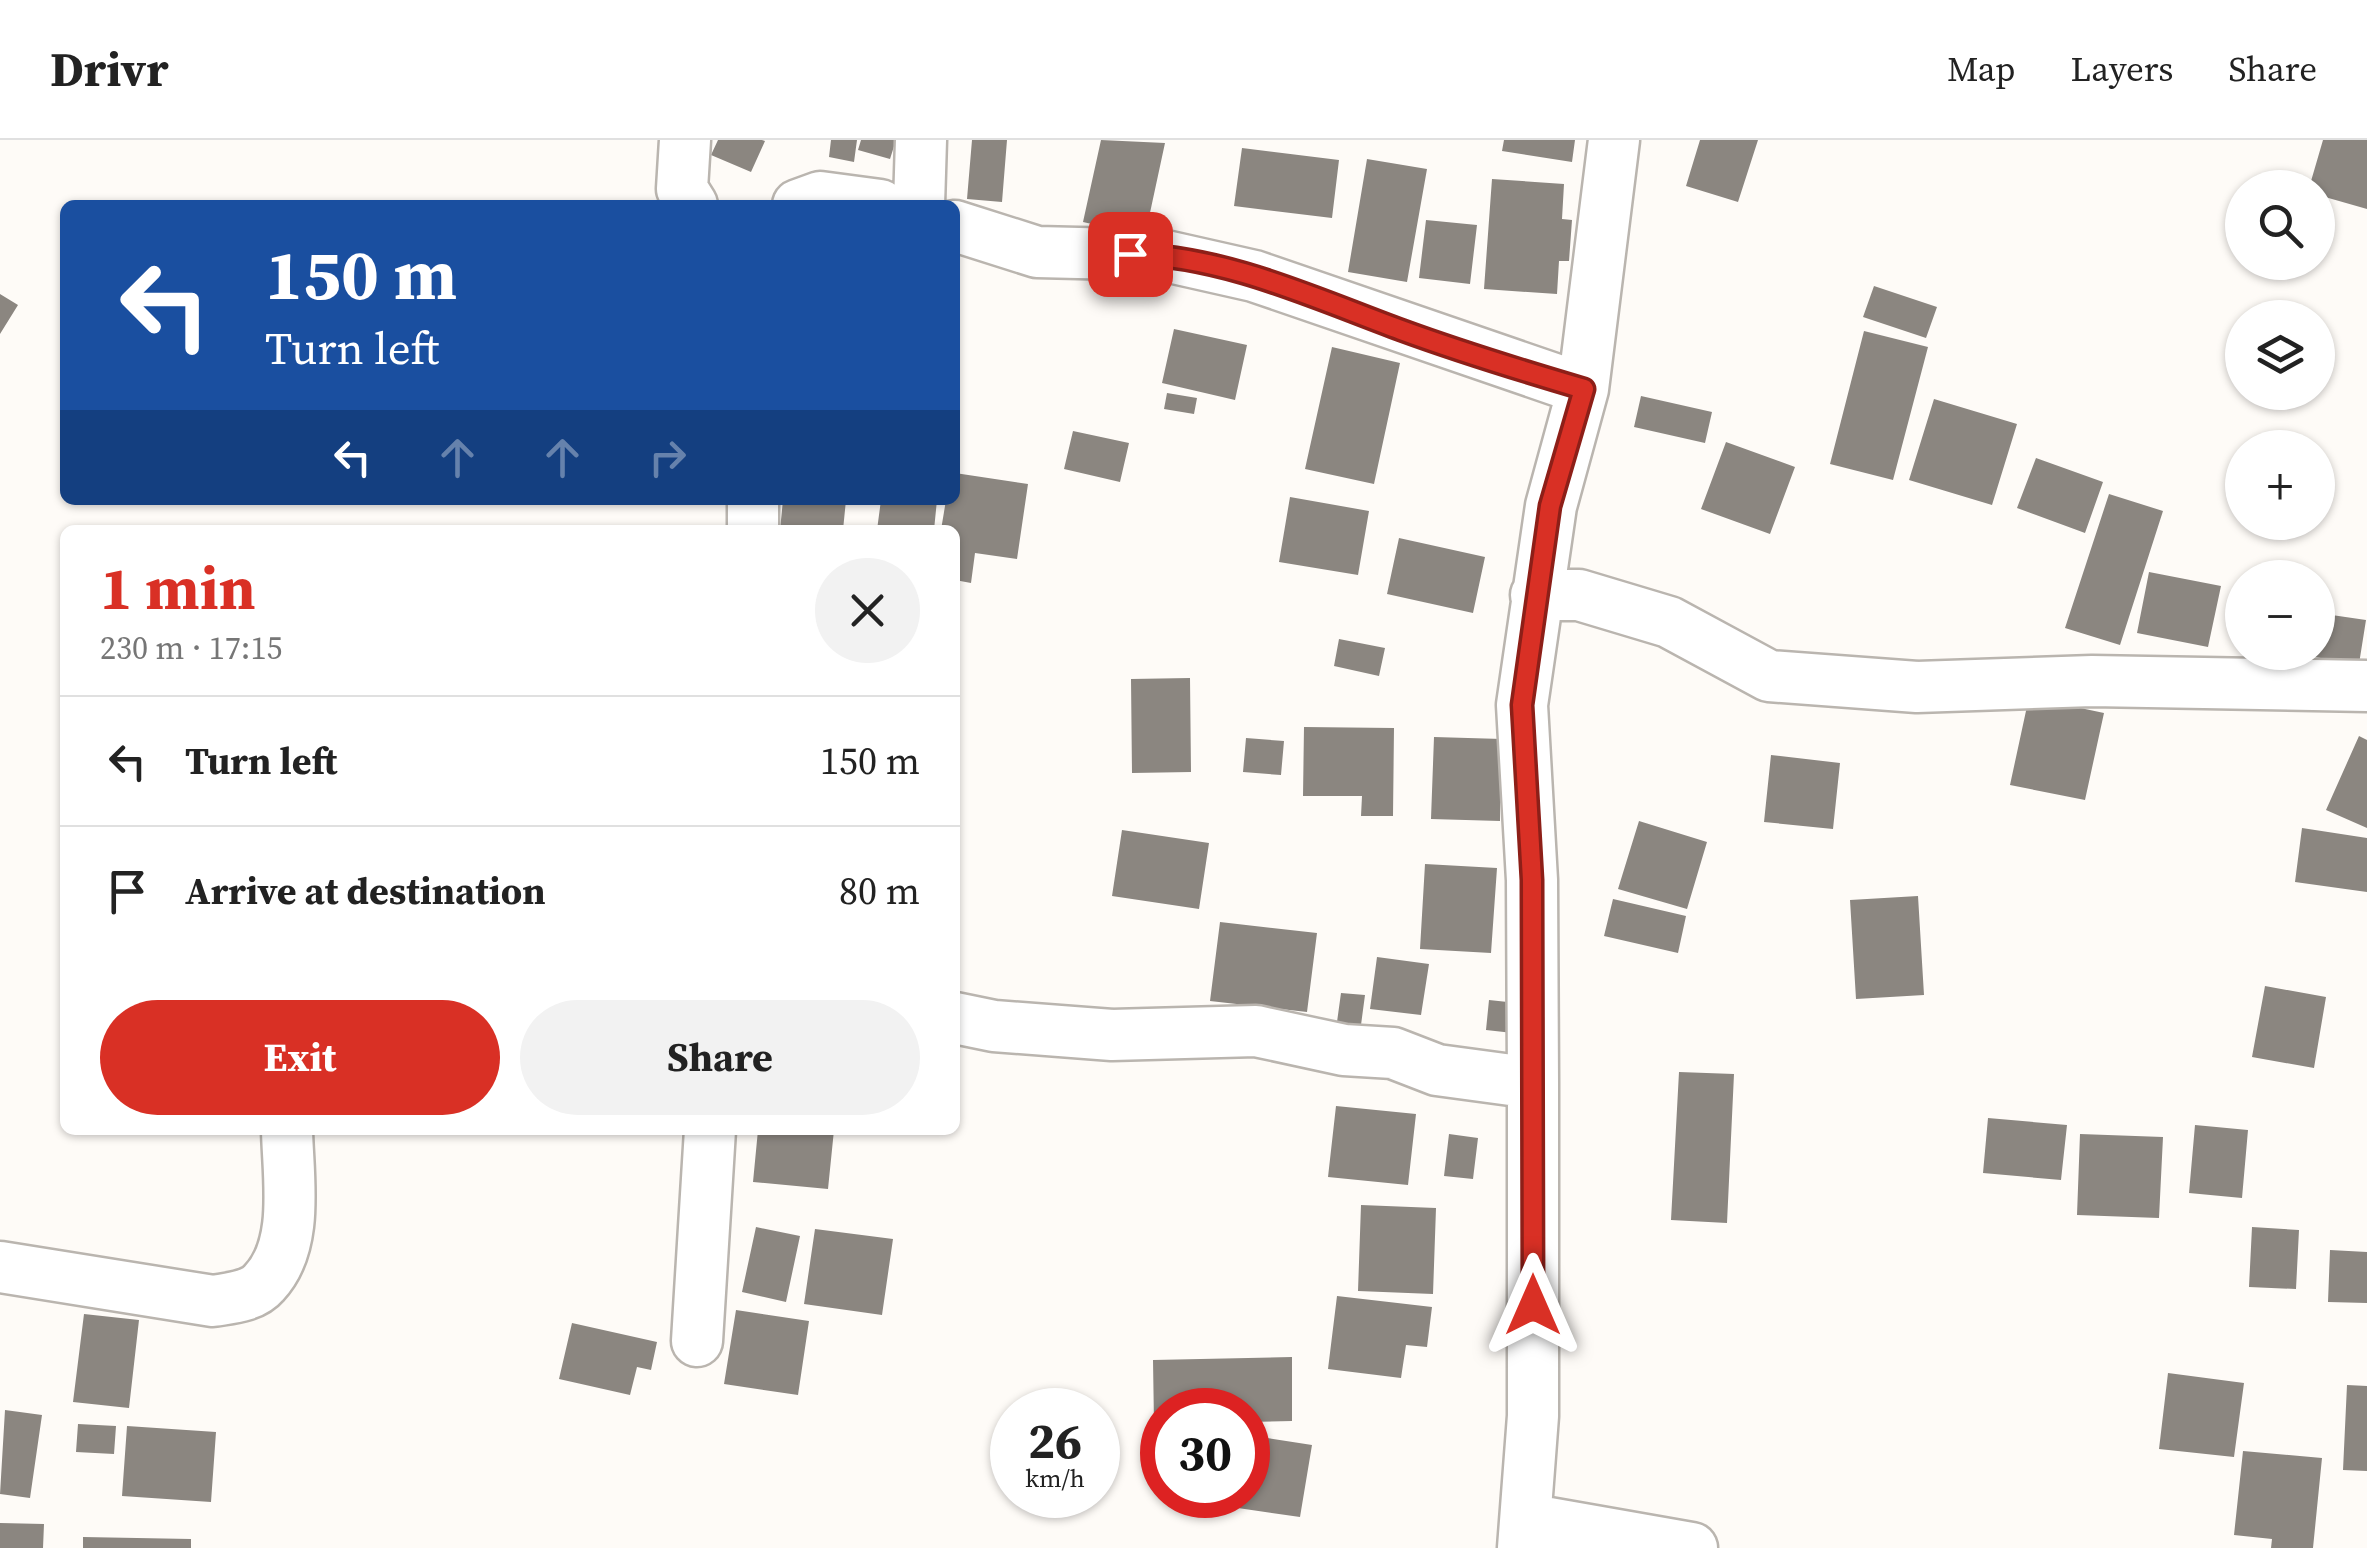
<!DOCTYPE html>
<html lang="en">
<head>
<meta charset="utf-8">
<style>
	:root { --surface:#fff; --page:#f2f2f2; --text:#222; --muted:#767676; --line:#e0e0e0; --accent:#d93025 }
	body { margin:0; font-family:"Source Serif 4",serif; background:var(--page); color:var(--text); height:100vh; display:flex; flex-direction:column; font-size:38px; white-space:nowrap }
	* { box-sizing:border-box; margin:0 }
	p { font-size:32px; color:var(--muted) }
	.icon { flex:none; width:55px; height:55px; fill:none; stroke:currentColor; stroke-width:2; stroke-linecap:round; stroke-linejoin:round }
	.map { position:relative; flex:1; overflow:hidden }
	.details { position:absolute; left:60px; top:385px; width:900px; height:610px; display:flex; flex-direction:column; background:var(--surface); border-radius:15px; box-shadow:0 2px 8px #0004 }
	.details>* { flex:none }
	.banner { position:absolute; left:60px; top:60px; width:900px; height:305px; border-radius:15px; box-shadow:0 2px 8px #0004; background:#1a4fa0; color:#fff; overflow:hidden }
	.fabs { position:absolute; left:2225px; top:30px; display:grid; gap:20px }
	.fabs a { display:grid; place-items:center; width:110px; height:110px; border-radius:50%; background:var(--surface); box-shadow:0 2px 8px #0004; font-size:50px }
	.speed { position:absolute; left:990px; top:1248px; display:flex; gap:20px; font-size:50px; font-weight:700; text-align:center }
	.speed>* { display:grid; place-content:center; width:130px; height:130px; border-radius:50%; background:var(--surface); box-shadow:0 2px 8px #0004; line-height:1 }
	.speed small { font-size:25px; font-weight:400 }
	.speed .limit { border:15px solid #d22; background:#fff; color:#111 }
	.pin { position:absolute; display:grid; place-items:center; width:85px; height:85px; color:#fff; margin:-42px; border-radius:20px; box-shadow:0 5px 15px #0006 }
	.me { position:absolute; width:110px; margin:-55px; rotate:0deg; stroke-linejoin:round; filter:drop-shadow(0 0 8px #0008) }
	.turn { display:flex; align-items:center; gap:35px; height:210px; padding:0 40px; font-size:45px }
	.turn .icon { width:130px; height:130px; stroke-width:2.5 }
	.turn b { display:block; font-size:70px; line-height:85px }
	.lanes { display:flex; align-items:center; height:95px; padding:0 40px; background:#0003; justify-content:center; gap:50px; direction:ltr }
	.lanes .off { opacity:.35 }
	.round { display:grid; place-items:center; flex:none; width:105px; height:105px; border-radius:52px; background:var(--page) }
	.headline { display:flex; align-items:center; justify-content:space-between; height:170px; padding:0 40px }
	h1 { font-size:60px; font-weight:700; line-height:75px; color:var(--accent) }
	.primary-button { display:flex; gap:20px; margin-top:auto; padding:20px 40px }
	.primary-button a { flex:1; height:115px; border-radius:60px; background:var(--accent); color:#fff; font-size:40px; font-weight:700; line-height:115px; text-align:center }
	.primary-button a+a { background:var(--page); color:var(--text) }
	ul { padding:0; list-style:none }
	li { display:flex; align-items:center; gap:30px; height:130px; padding:0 40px; border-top:2px solid var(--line) }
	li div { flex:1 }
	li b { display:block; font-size:38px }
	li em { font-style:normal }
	header { display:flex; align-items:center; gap:60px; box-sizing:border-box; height:140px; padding:0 50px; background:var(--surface); border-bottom:2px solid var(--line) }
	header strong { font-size:48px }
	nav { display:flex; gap:55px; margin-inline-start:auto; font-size:35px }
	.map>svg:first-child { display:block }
	.building { fill:#8b8680 }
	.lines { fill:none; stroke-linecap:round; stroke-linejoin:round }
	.minor-casing { stroke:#bab5af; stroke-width:55 }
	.minor { stroke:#fff; stroke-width:50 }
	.route-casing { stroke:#8d1f18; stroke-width:25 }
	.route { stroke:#d93025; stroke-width:18 }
</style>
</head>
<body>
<header>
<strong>Drivr</strong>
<nav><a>Map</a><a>Layers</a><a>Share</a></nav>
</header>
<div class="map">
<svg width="2367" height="1408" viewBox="0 0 2367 1408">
	<rect width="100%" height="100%" fill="#fefbf7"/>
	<path class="building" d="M718 0H762L765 1 751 32 711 15Z
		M831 0H857L854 22 829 17Z
		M861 0H896L890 19 858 10Z
		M972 0H1007L1002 62 967 59Z
		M1101 0 1165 3 1145 96 1083 82Z
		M1504 0H1575L1572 22 1502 11Z
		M1700 0H1758L1738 62 1686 46Z
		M2323 0H2367V69L2318 55V48H2309Z
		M1242 8 1339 20 1332 78 1234 66Z
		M1367 19 1427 29 1407 142 1348 132Z
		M1492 39 1564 44 1562 79 1572 80 1569 121H1559L1557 154 1484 149Z
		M1426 80 1477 85 1470 144 1419 138Z
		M1874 146 1937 167 1926 198 1863 177Z
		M0 154 18 165 0 194Z
		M1174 189 1247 205 1235 260 1162 243Z
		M1864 191 1928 207 1893 340 1830 324Z
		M1332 207 1400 223 1374 344 1305 329Z
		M1167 253 1197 258 1194 274 1164 269Z
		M1641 256 1712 272 1705 303 1634 287Z
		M1934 259 2017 284 1992 365 1909 340Z
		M1073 291 1129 303 1120 342 1064 329Z
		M1726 302 1795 327 1770 394 1701 369Z
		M2036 318 2103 342 2085 393 2017 368Z
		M955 333 1028 344 1017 419 975 413 971 443 955 440V390H941L946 360H955Z
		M2109 354 2163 371 2120 505 2065 488Z
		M1290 357 1369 371 1358 435 1279 422Z
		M783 360H846L843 390H780Z
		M881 360H937L934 390H877Z
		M1399 398 1485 417 1473 473 1387 454Z
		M2149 432 2221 446 2208 507 2137 493Z
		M2318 473 2366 480 2359 524 2308 516 2318 512Z
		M1339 499 1385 508 1379 536 1334 526Z
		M1190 538 1191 632 1132 633 1131 539Z
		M2029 557 2104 573 2085 660 2010 645Z
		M1304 587 1394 588 1393 676H1361L1362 656H1303Z
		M2359 596 2367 600V688L2326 670Z
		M1434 597 1502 599 1514 662 1500 661V681L1431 679Z
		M1246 598 1284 601 1281 635 1243 632Z
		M1771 615 1840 623 1833 689 1764 682Z
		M1639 681 1707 702 1687 769 1618 749Z
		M2302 688 2367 698V752L2295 742Z
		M1122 690 1209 703 1199 769 1112 756Z
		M1425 724 1497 728 1491 813 1420 809Z
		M1918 756 1924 855 1856 859 1850 760Z
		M1613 759 1686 776 1678 813 1604 796Z
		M1220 782 1317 793 1307 872 1210 861Z
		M1377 817 1429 824 1421 875 1370 869Z
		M2265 846 2326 857 2314 928 2252 917Z
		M1341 853 1365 855 1361 885 1337 882Z
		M1489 860 1517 863 1513 893 1486 890Z
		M1679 932 1734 934 1727 1083 1671 1080Z
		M1336 966 1416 974 1408 1045 1328 1037Z
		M1988 978 2067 985 2061 1040 1983 1033Z
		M2195 985 2248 990 2242 1058 2189 1053Z
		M758 990H834L828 1049 753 1042Z
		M1449 994 1478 998 1473 1039 1444 1036Z
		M2080 994 2163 997 2159 1078 2077 1075Z
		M1361 1065 1436 1068 1433 1154 1358 1151Z
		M756 1087 800 1096 786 1162 742 1152Z
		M2252 1087 2299 1090 2296 1149 2249 1147Z
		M815 1089 893 1099 882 1175 804 1164Z
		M2330 1110 2367 1112V1163L2328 1162Z
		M1337 1156 1432 1167 1427 1207 1406 1205 1401 1238 1328 1229Z
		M736 1170 809 1181 798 1255 724 1244Z
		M84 1174 139 1180 129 1268 73 1262Z
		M572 1183 657 1202 651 1230 637 1227 630 1255 559 1239Z
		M1292 1217V1281L1248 1282V1270H1162V1284H1154L1153 1220Z
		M2168 1233 2244 1243 2234 1317 2159 1309Z
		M2347 1245 2367 1246V1331L2343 1330Z
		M5 1270 42 1275 30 1358 0 1354Z
		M78 1284 116 1286 114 1314 76 1312Z
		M127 1286 216 1292 211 1362 122 1356Z
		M1248 1295 1312 1305 1300 1377 1231 1367 1233 1355H1248Z
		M2243 1311 2322 1318 2313 1408H2271L2272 1399 2234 1395Z
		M0 1383 44 1384 43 1408H0Z
		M83 1397 191 1399V1408H83Z"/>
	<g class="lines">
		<g class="minor-casing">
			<path id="minor" d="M685 0 682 49 692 65
				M798 65 820 57 880 65
				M919 65 921 0
				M955 86 1037 112 1161 115 1254 136 1583 249
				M753 360V390
				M1536 455H1579L1669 482 1769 536 1917 547 2092 541 2367 546
				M955 878 994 886 1112 895 1256 891 1344 910 1393 913 1437 930 1533 943
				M0 1127 213 1161C230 1158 252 1157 264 1143 300 1105 288 1038 287 990
				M697 1201 710 990
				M1527 1379 1692 1408
				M1523 1408 1533 1276V943L1532 740 1522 565 1551 366 1583 249 1614 0"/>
		</g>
		<use href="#minor" class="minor"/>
	</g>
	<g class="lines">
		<g class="route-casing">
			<path id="route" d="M1130 114C1225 116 1314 158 1401 190 1461 212 1523 231 1584 249L1550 366 1522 565 1532 740 1533 1165"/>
		</g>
		<use href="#route" class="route"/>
	</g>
</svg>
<div class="fabs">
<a><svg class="icon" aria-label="search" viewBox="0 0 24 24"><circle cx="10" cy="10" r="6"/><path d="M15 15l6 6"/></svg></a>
<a><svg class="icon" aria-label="layers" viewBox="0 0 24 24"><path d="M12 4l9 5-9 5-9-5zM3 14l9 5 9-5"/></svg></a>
<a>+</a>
<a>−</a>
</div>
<div class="speed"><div>26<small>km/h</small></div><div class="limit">30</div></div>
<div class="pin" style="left:1130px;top:114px;background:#d93025"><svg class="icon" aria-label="arrive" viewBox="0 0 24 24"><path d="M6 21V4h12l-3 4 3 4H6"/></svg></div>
<svg class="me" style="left:1533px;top:1165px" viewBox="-20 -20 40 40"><path d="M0-17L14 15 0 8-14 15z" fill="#d93025" stroke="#fff" stroke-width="4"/></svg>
<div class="banner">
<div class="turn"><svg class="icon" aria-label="left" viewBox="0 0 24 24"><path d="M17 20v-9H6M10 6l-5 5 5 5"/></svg><div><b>150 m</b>Turn left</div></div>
<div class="lanes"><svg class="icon" aria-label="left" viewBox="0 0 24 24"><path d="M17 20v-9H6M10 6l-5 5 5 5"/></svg><svg class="icon off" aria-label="ahead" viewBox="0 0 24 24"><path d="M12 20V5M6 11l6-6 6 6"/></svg><svg class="icon off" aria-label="ahead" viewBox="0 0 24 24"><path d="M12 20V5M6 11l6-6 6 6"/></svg><svg class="icon off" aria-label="right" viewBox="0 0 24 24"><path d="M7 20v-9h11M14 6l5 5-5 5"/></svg></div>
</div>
<section class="details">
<div class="headline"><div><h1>1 min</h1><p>230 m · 17:15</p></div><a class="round"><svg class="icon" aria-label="close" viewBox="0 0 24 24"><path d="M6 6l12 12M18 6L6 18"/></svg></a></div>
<ul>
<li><svg class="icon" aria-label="left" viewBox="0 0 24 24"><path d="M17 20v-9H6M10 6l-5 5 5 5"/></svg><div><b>Turn left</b></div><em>150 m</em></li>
<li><svg class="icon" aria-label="arrive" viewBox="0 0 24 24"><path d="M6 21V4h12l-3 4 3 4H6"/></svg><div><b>Arrive at destination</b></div><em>80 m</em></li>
</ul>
<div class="primary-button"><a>Exit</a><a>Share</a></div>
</section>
</div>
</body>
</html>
